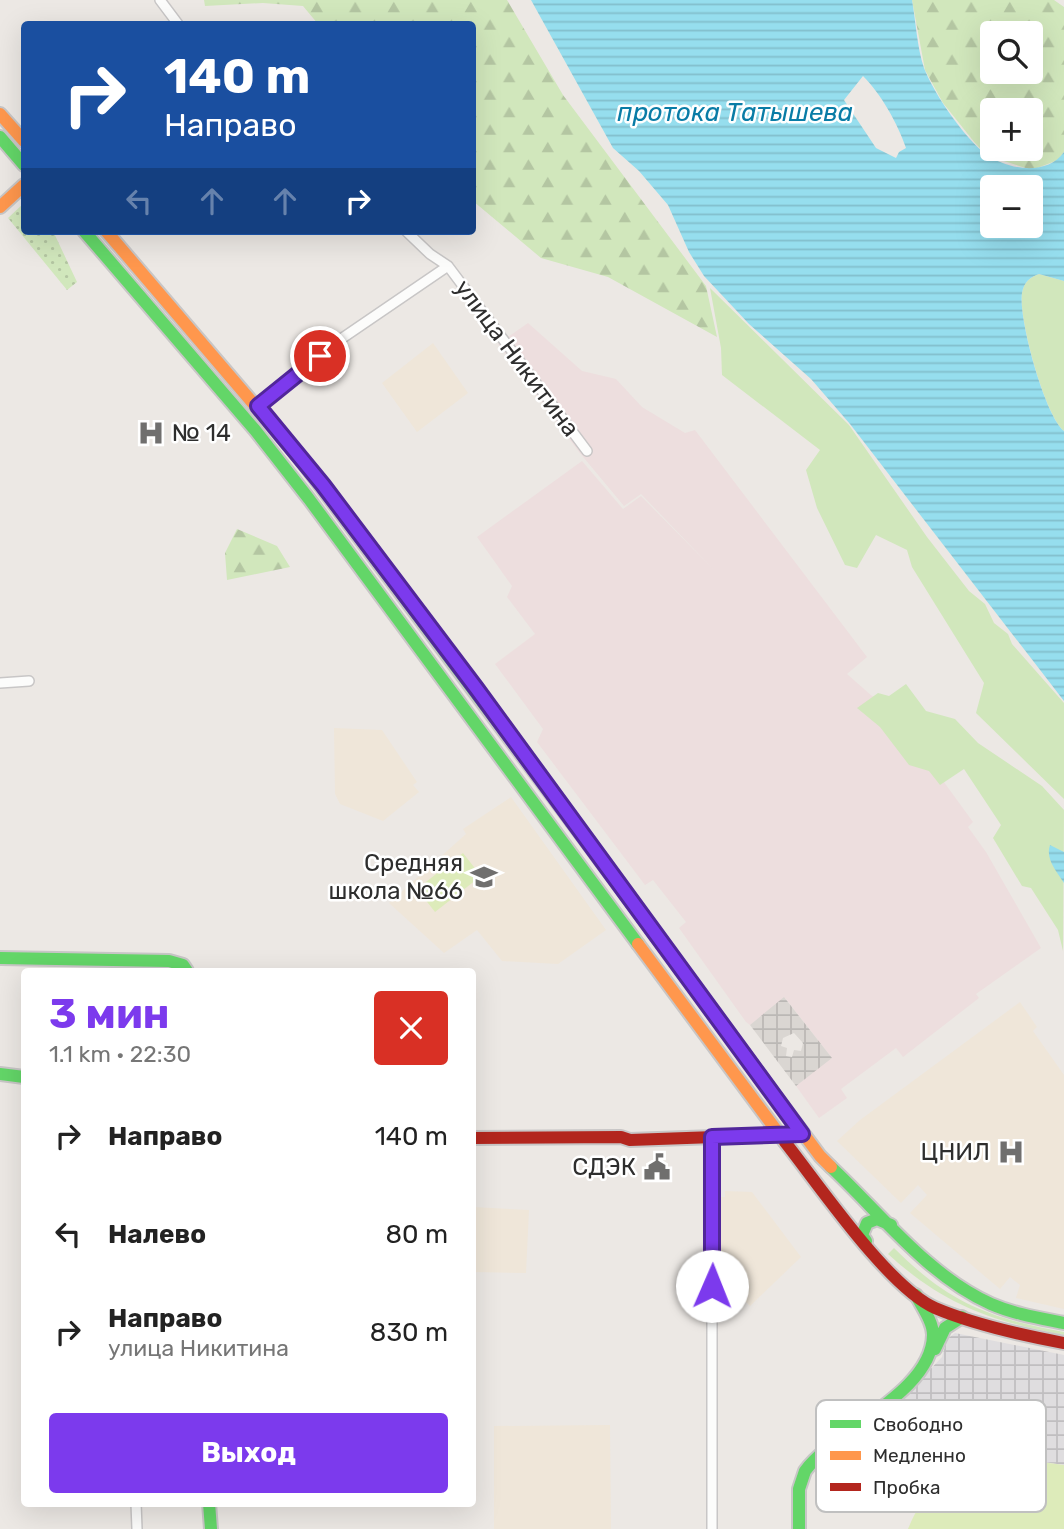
<!DOCTYPE html>
<html lang="ru">
<head>
<meta charset="utf-8">
<style>
	:root { --surface:#fff; --page:#f6f6f6; --text:#222; --muted:#767676; --accent:#7c3aed }
	body { margin:0; font-family:Rubik,sans-serif; background:var(--page); color:var(--text); height:100vh; display:flex; flex-direction:column; font-size:26px; white-space:nowrap }
	* { box-sizing:border-box; margin:0 }
	p { font-size:23px; color:var(--muted) }
	.icon { flex:none; width:38px; height:38px; fill:none; stroke:currentColor; stroke-width:2; stroke-linecap:round; stroke-linejoin:round }
	.map { position:relative; flex:1; overflow:hidden }
	.side { position:absolute; left:21px; top:968px; width:455px; height:539px; display:flex; flex-direction:column; background:var(--surface); border-radius:7px; box-shadow:0 7px 28px #0002 }
	.side>* { flex:none }
	.top-card { position:absolute; left:21px; top:21px; width:455px; height:214px; border-radius:7px; box-shadow:0 7px 28px #0002; background:#1a4fa0; color:#fff; overflow:hidden }
	.fabs { position:absolute; left:980px; top:21px; display:grid; gap:14px }
	.fabs a { display:grid; place-items:center; width:63px; height:63px; border-radius:7px; background:var(--surface); box-shadow:0 7px 28px #0002; font-size:35px }
	.pin { position:absolute; display:grid; place-items:center; width:60px; height:60px; color:#fff; margin:-30px; border:4px solid #fff; border-radius:50%; box-shadow:0 2px 7px #0007 }
	.me { position:absolute; width:77px; margin:-38px; rotate:1deg; stroke-linejoin:round; filter:drop-shadow(0 0 5px #0008) }
	.turn { display:flex; align-items:center; gap:24px; height:147px; padding:0 28px; font-size:32px }
	.turn .icon { width:91px; height:91px; stroke-width:2.5 }
	.turn b { display:block; font-size:49px; line-height:60px }
	.lanes { display:flex; align-items:center; height:66px; padding:0 28px; background:#0003; justify-content:center; gap:35px; direction:ltr }
	.lanes .off { opacity:.35 }
	.round { display:grid; place-items:center; flex:none; width:74px; height:74px; border-radius:7px; background:var(--page) }
	.headline { display:flex; align-items:center; justify-content:space-between; height:119px; padding:0 28px }
	h1 { font-size:42px; font-weight:700; line-height:52px; color:var(--accent) }
	.action { display:flex; gap:14px; margin-top:auto; padding:14px 28px }
	.action a { flex:1; height:80px; border-radius:7px; background:var(--accent); color:#fff; font-size:28px; font-weight:700; line-height:80px; text-align:center }
	ul { padding:0; list-style:none }
	li { display:flex; align-items:center; gap:21px; height:98px; padding:0 28px }
	li div { flex:1 }
	li b { display:block; font-size:26px }
	li em { font-style:normal }
	.map>svg:first-child { display:block }
	.industrial { fill:url(#industrial-grid) }
	.education { fill:#efe6d9 }
	.medical { fill:#eddede }
	.grass { fill:#d1e7bc }
	.forest { fill:url(#forest-firs); fill-rule:evenodd }
	.park { fill:url(#park-dots) }
	.pitch { fill:#ddebba }
	.plaza { fill:url(#plaza-grid); fill-rule:evenodd }
	.water { fill:url(#water-rules); fill-rule:evenodd }
	.lines { fill:none; stroke-linecap:round; stroke-linejoin:round }
	.street-casing { stroke:#c8c6c6; stroke-width:12 }
	.fast-casing { stroke:#c8c6c6; stroke-width:16 }
	.slow-casing { stroke:#c8c6c6; stroke-width:16 }
	.jam-casing { stroke:#c8c6c6; stroke-width:16 }
	.street { stroke:#fcfcfb; stroke-width:9 }
	.fast { stroke:#63d668; stroke-width:12 }
	.slow { stroke:#ff974d; stroke-width:12 }
	.jam { stroke:#b3261e; stroke-width:12 }
	.route-casing { stroke:#51269a; stroke-width:18 }
	.route { stroke:#7c3aed; stroke-width:12 }
	.labels { text-anchor:middle; dominant-baseline:central; stroke-width:5; stroke-linejoin:round; paint-order:stroke }
	.street-label { font-size:24px; fill:#2e2e2e; stroke:#fff }
	.poi-label { font-size:24px; fill:#2e2e2e; stroke:#fff; text-anchor:end }
	.water-label { font-size:26px; font-style:italic; fill:#097ca6; stroke:#fff }
	.key { fill:#fff; stroke:#c0c0c0; stroke-width:2 }
	.key-label { font-size:19px; fill:#2e2e2e }
</style>
</head>
<body>
<div class="map">
<svg width="1064" height="1529" viewBox="0 0 1064 1529">
	<defs>
		<pattern id="industrial-grid" width="8" height="8" patternUnits="userSpaceOnUse" patternTransform="scale(1.75)"><rect width="8" height="8" fill="#dfdddf"/><path d="M0 4h8M4 0v8" fill="none" stroke="#c0bec0"/></pattern>
		<pattern id="forest-firs" width="22" height="20" patternUnits="userSpaceOnUse" patternTransform="scale(1.75)"><rect width="22" height="20" fill="#d1e7bc"/><path d="M5 1l3.5 6h-7zM16 11l3.5 6h-7z" fill="#b4c6a2"/></pattern>
		<pattern id="park-dots" width="8" height="8" patternUnits="userSpaceOnUse" patternTransform="scale(1.75)"><rect width="8" height="8" fill="#d1e7bc"/><path d="M2 2h.1M6 6h.1" fill="none" stroke="#b4c6a2" stroke-width="1.8" stroke-linecap="round"/></pattern>
		<pattern id="plaza-grid" width="8" height="8" patternUnits="userSpaceOnUse" patternTransform="scale(1.75)"><rect width="8" height="8" fill="#dad6d2"/><path d="M0 4h8M4 0v8" fill="none" stroke="#bbb8b5"/></pattern>
		<pattern id="water-rules" width="6" height="5" patternUnits="userSpaceOnUse" patternTransform="scale(1.75)"><rect width="6" height="5" fill="#96deee"/><path d="M0 2.5h6" fill="none" stroke="#82bfcc"/></pattern>
	</defs>
	<rect width="100%" height="100%" fill="#ece8e4"/>
	<path class="industrial" d="M955 1333 1064 1355V1465L1017 1458 971 1460 940 1480 935 1474 926 1473 878 1424 942 1357 947 1339Z"/>
	<path class="education" d="M433 343 468 393 417 432 382 383Z
		M334 728 382 730 417 782 413 785 419 792 383 821 340 804 335 794Z
		M511 797 606 930 558 964 502 961 477 930 444 953 389 903 466 834 463 829Z
		M1020 1002 1037 1027 1033 1031 1064 1075V1309L1016 1298 1020 1285 1010 1277 1000 1289 910 1213 927 1195 918 1185 901 1203 837 1141 860 1120Z
		M725 1191 752 1192 801 1257 750 1306 720 1276V1197H725Z
		M473 1207 529 1210 526 1273 473 1272Z
		M610 1425 611 1529H494V1426Z"/>
	<path class="medical" d="M528 323 582 371 616 379 642 407 685 433 695 430 867 657 847 674 872 696 885 701 973 822 968 827 986 852 1041 948 976 994 979 998 903 1057 896 1048 841 1089 847 1098 819 1118 796 1086 831 1057 785 998 750 1025 746 1022 679 928 686 922 653 880 645 885 537 742 543 729 495 664 535 634 507 597 512 586 477 537 582 461 623 509 641 496 713 569 641 494 624 506 579 452 498 344Z"/>
	<path class="grass" d="M1039 274 1064 281V431C1045 416 1018 317 1022 293 1024 282 1030 277 1039 274Z
		M710 288 849 425 927 537 969 591 985 604 994 623 1008 634 1012 644 1064 703V799L976 713 984 683 912 567 907 550 876 535 857 568 845 565 817 508 806 470 820 450 722 375 721 348Z
		M906 684 926 711 955 719 978 743 1042 786 1064 810 1063 951 1058 930 1031 888 1022 886 993 838 1001 825 964 769 940 785 929 771 909 765 880 727 857 708 878 693 889 696Z
		M894 1248C949 1303 989 1318 1064 1332V1335C991 1321 944 1305 888 1254Z"/>
	<path class="forest" d="M204 0H507L563 95 706 286 717 337 608 277 541 258 473 201 472 24H318L303 6 263 3 205 6Z
		M912 0H1054L1064 7V152L1058 160 1032 170 988 156 975 143 943 103 925 70ZM992 33H1031V72H992ZM992 110H1031V149H992Z
		M237 529 277 546 290 567 227 580 225 553Z"/>
	<path class="park" d="M24 203V231H53L77 282 67 290 8 218Z"/>
	<path class="pitch" d="M463 853 481 876 435 912 417 889Z
		M1018 1459 1064 1465V1529H908C919 1502 943 1466 974 1460 988 1457 1004 1459 1018 1459Z"/>
	<path class="plaza" d="M784 997 832 1058 796 1086 750 1025ZM794 1033 803 1043 801 1051 794 1050 792 1057 786 1056 787 1048 781 1046 783 1038Z"/>
	<path class="water" d="M531 0H912C916 23 917 47 924 68 934 94 965 139 987 155 1009 170 1047 176 1064 152V281L1039 274C1030 277 1024 282 1022 293 1018 318 1045 416 1064 431V701L850 424 811 379 749 324 704 276 689 252 668 205 639 171 613 148ZM863 76C881 94 898 124 906 148L899 152 896 158 876 148 844 100ZM992 187H1031V226H992Z
		M1050 845 1064 852V883C1057 872 1045 859 1050 845Z"/>
	<g class="lines">
		<g class="street-casing">
			<path id="street" d="M160 0 178 24
				M406 231 430 254 448 266 587 451
				M258 406 341 339 448 266
				M0 683 29 681
				M136 1503 137 1529
				M712 1529V1137"/>
		</g>
		<g class="fast-casing">
			<path id="fast" d="M0 137 24 165
				M84 231 255 430 309 499 638 944
				M299 457 572 822
				M0 958 169 961 183 965 187 971
				M0 1074 24 1077
				M831 1167C880 1213 928 1276 991 1304 1014 1314 1039 1318 1064 1323
				M866 1241 862 1235 867 1223 877 1219 891 1225
				M935 1349 945 1328 962 1317
				M209 1503 211 1529
				M799 1529V1489L805 1471C836 1429 932 1393 933 1335 933 1321 922 1307 916 1295"/>
		</g>
		<g class="slow-casing">
			<path id="slow" d="M0 114 24 141
				M0 207 24 185
				M106 231 299 457
				M572 822 820 1156 831 1167
				M638 944 785 1142"/>
		</g>
		<g class="jam-casing">
			<path id="jam" d="M472 1138 621 1137 630 1140 802 1134
				M785 1142C819 1185 888 1287 935 1308 975 1325 1021 1335 1064 1343"/>
		</g>
		<use href="#street" class="street"/>
		<use href="#fast" class="fast"/>
		<use href="#slow" class="slow"/>
		<use href="#jam" class="jam"/>
	</g>
	<g class="lines">
		<g class="route-casing">
			<path id="route" d="M320 356 258 406 323 485 476 688 802 1134 712 1137V1286"/>
		</g>
		<use href="#route" class="route"/>
	</g>
	<defs>
		<g id="hospital-bare" transform="scale(2.1)"><path d="M-5-5h3v3.5h4V-5h3V5h-3V1.5h-4V5h-3Z" fill="#706f6e" stroke="#fff" stroke-width="2.5" paint-order="stroke"/></g>
		<g id="school-bare" transform="scale(2.1)"><path d="M0-5L7-2L0 1L-7-2ZM-4 1L0 2.5L4 1V4Q0 6-4 4Z" fill="#706f6e" stroke="#fff" stroke-width="2.5" paint-order="stroke"/></g>
		<g id="civic-bare" transform="scale(2.1)"><path d="M-.6-6.5H3V-4.5H.6V-3L4-1V1h2V6H-6V1h2V-1L-.6-3ZM-1.2 2.5V6h2.4V2.5Z" fill="#706f6e" stroke="#fff" stroke-width="2.5" paint-order="stroke"/></g>
	</defs>
	<g fill-rule="evenodd">
		<use href="#hospital-bare" x="151" y="433"/>
		<use href="#school-bare" x="484" y="877"/>
		<use href="#hospital-bare" x="1011" y="1152"/>
		<use href="#civic-bare" x="657" y="1167"/>
	</g>
	<g class="labels">
		<g class="street-label">
			<text transform="translate(517 358) rotate(53)">улица Никитина</text>
		</g>
		<g class="poi-label">
			<text x="172" y="433" text-anchor="start">№ 14</text>
			<text x="463" y="863">Средняя<tspan x="463" dy="28">школа №66</tspan></text>
			<text x="990" y="1152">ЦНИЛ</text>
			<text x="636" y="1167">СДЭК</text>
		</g>
		<g class="water-label">
			<text x="735" y="112">протока Татышева</text>
		</g>
	</g>
	<rect x="816" y="1400" width="230" height="112" rx="10" class="key"/>
	<rect x="830" y="1420" width="31" height="8" fill="#63d668"/>
	<rect x="830" y="1451" width="31" height="9" fill="#ff974d"/>
	<rect x="830" y="1483" width="31" height="8" fill="#b3261e"/>
	<g class="key-label">
		<text x="873" y="1431">Свободно</text>
		<text x="873" y="1462">Медленно</text>
		<text x="873" y="1494">Пробка</text>
	</g>
</svg>
<div class="fabs">
<a><svg class="icon" aria-label="search" viewBox="0 0 24 24"><circle cx="10" cy="10" r="6"/><path d="M15 15l6 6"/></svg></a>
<a>+</a>
<a>−</a>
</div>
<div class="pin" style="left:320px;top:356px;background:#d93025"><svg class="icon" aria-label="arrive" viewBox="0 0 24 24"><path d="M6 21V4h12l-3 4 3 4H6"/></svg></div>
<svg class="me" style="left:712px;top:1286px" viewBox="-20 -20 40 40"><circle r="19" fill="#fff"/><path d="M0-13L10 11 0 6-10 11z" fill="#7c3aed"/></svg>
<div class="top-card">
<div class="turn"><svg class="icon" aria-label="right" viewBox="0 0 24 24"><path d="M7 20v-9h11M14 6l5 5-5 5"/></svg><div><b>140 m</b>Направо</div></div>
<div class="lanes"><svg class="icon off" aria-label="left" viewBox="0 0 24 24"><path d="M17 20v-9H6M10 6l-5 5 5 5"/></svg><svg class="icon off" aria-label="ahead" viewBox="0 0 24 24"><path d="M12 20V5M6 11l6-6 6 6"/></svg><svg class="icon off" aria-label="ahead" viewBox="0 0 24 24"><path d="M12 20V5M6 11l6-6 6 6"/></svg><svg class="icon" aria-label="right" viewBox="0 0 24 24"><path d="M7 20v-9h11M14 6l5 5-5 5"/></svg></div>
</div>
<section class="side">
<div class="headline"><div><h1>3 мин</h1><p>1.1 km · 22:30</p></div><a class="round" style="background:#d93025;color:#fff"><svg class="icon" aria-label="close" viewBox="0 0 24 24"><path d="M6 6l12 12M18 6L6 18"/></svg></a></div>
<ul>
<li><svg class="icon" aria-label="right" viewBox="0 0 24 24"><path d="M7 20v-9h11M14 6l5 5-5 5"/></svg><div><b>Направо</b></div><em>140 m</em></li>
<li><svg class="icon" aria-label="left" viewBox="0 0 24 24"><path d="M17 20v-9H6M10 6l-5 5 5 5"/></svg><div><b>Налево</b></div><em>80 m</em></li>
<li><svg class="icon" aria-label="right" viewBox="0 0 24 24"><path d="M7 20v-9h11M14 6l5 5-5 5"/></svg><div><b>Направо</b><p>улица Никитина</p></div><em>830 m</em></li>
</ul>
<div class="action"><a>Выход</a></div>
</section>
</div>
</body>
</html>
